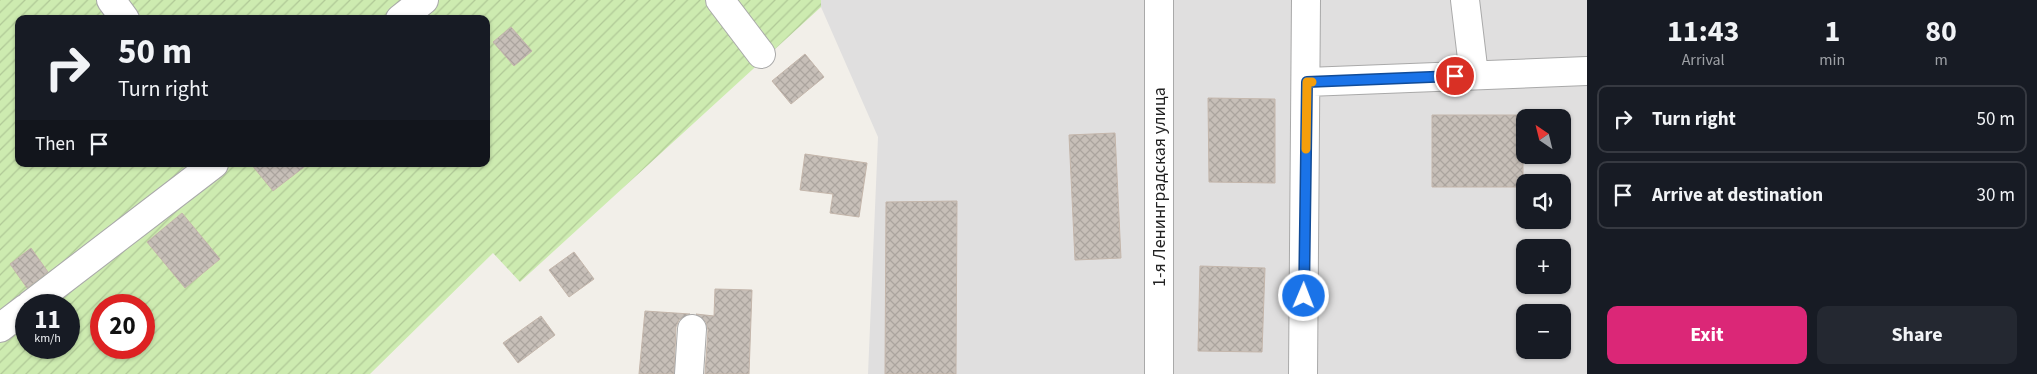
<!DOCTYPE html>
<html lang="en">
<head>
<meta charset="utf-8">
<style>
	:root { --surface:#171b24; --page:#242831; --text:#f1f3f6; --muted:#9ea1a6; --line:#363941; --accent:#db2777 }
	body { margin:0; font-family:"Source Sans 3",sans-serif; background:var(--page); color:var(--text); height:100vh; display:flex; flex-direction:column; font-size:19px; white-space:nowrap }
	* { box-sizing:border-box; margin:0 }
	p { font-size:16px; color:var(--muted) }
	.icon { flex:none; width:28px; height:28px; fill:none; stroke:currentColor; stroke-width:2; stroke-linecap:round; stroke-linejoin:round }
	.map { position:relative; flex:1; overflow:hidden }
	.panel { display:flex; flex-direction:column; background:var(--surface); width:450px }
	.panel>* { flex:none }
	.hud { position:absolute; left:15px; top:15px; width:475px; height:152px; border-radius:10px; box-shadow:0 1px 4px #0004; background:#171b24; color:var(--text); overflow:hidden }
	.needle { width:32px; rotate:325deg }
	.buttons { position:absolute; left:1516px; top:109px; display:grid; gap:10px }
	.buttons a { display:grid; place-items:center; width:55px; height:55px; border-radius:10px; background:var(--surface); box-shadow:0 1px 4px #0004; font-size:25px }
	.speed { position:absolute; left:15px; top:294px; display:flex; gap:10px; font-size:25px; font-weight:700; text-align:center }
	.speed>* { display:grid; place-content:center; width:65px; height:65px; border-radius:50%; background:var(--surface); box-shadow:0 1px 4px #0004; line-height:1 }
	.speed small { font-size:12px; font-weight:400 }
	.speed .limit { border:8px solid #d22; background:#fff; color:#111 }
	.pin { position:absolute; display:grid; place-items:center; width:42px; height:42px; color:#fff; margin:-21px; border:2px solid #fff; border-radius:50%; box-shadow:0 1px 5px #0007 }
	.me { position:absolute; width:55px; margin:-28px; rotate:1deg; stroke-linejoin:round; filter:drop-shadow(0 0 4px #0008) }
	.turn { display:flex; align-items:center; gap:18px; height:105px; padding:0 20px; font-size:22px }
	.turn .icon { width:65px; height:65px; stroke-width:2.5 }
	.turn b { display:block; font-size:35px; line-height:42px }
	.then { display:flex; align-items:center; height:48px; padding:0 20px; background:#0003; gap:10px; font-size:19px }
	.eta { display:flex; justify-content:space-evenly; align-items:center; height:85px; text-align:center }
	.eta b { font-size:30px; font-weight:700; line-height:35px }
	.action { display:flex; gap:10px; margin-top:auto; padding:10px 20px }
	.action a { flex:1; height:58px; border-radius:10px; background:var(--accent); color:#fff; font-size:20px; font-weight:700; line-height:58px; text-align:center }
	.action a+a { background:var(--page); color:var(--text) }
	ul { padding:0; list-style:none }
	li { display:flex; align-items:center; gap:15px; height:68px; margin:0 10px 8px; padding:0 10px; border:2px solid var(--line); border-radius:10px }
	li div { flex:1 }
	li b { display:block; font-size:19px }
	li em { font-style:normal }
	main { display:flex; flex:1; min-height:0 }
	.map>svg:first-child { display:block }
	.residential { fill:#e0dfdf; fill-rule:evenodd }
	.garden { fill:url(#garden-furrows); fill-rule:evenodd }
	.building { fill:url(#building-cross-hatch); stroke:#c4b6ab }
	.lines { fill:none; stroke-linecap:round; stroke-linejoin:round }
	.minor-casing { stroke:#a9a9a9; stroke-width:30 }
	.minor { stroke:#fff; stroke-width:28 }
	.route-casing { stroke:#114b97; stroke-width:12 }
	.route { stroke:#1a73e8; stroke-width:9 }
	.slow { stroke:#f59e0b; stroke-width:9 }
	.labels { text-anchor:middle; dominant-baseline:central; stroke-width:4.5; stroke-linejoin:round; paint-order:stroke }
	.street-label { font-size:18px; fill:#222; stroke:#fff }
</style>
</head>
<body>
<main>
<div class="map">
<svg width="1587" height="374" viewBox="0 0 1587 374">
	<defs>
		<pattern id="garden-furrows" width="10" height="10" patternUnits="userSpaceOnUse" patternTransform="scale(1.25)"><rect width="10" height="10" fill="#cdebb0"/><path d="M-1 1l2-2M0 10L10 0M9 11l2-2" fill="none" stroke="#b0c997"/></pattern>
		<pattern id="building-cross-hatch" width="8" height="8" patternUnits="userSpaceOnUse" patternTransform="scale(1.25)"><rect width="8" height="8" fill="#c7bfb8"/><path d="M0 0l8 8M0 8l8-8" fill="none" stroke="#aba49e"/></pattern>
	</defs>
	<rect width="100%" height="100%" fill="#f2efe9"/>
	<path class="residential" d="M821 0H1587V374H868L878 137 821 7ZM1525 118H1562V155H1525ZM1525 182H1562V220H1525ZM1525 248H1562V285H1525ZM1525 312H1562V350H1525Z"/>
	<path class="garden" d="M0 0H821V7L520 282 493 253 370 374H0ZM19 19H486V164H19ZM26 305H69V348H26ZM101 305H144V348H101Z"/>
	<path class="building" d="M511 27 532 51 514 66 493 42Z
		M805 54 824 77 791 104 772 81Z
		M1208 98 1275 99V183L1209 182Z
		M1432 115H1523V187H1432Z
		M1115 133 1121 258 1075 260 1069 135Z
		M805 154 867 163 859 217 830 213 833 194 800 190Z
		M251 164H308L273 191Z
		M957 201 956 374H885L886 202Z
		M182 213 220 259 185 288 147 242Z
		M31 248 48 272 27 288 10 264Z
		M574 252 594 279 569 297 549 270Z
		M1200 266 1265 268 1262 352 1198 351Z
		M715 289 752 290 749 374H705L708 330 706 322 696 314 714 316Z
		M645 311 690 314 679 320 676 327 674 374H639Z
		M541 316 555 335 518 363 503 343Z"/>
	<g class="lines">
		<g class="minor-casing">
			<path id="minor" d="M111 0 125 19
				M720 0 761 54
				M1465 0 1474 75
				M400 19 424 0
				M1307 82 1587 71
				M30 305 214 164
				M0 328 26 308
				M689 374 692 329
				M1159 374V0
				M1303 374 1306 0"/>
		</g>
		<use href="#minor" class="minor"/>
	</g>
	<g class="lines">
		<g class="route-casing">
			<path id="route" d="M1304 296 1307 82 1455 76"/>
		</g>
		<use href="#route" class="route"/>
		<path class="slow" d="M1306 149 1307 82H1312"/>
	</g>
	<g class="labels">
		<g class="street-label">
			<text transform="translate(1159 187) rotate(-90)">1-я Ленинградская улица</text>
		</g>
	</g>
</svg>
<div class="buttons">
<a><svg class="needle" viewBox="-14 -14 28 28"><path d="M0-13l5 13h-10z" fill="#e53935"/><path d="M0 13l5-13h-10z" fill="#9ea1a6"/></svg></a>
<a><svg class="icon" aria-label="sound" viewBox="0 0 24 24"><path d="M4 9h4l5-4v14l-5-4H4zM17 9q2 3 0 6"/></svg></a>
<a>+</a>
<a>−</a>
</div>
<div class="speed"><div>11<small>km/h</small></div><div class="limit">20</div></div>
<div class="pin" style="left:1455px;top:76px;background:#d93025"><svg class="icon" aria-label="arrive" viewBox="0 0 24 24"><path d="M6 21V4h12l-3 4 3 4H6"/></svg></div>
<svg class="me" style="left:1304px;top:296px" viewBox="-20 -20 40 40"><circle r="17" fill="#1a73e8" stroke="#fff" stroke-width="3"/><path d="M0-11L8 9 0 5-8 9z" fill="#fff"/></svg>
<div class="hud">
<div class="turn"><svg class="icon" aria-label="right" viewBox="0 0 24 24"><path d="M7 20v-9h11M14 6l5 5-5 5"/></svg><div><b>50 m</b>Turn right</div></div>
<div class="then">Then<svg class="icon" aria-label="arrive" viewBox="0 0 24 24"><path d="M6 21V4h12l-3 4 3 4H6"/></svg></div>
</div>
</div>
<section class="panel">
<div class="eta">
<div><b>11:43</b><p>Arrival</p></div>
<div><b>1</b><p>min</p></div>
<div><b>80</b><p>m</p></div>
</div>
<ul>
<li><svg class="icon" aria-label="right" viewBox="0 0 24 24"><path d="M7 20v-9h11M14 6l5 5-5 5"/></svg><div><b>Turn right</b></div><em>50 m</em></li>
<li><svg class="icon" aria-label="arrive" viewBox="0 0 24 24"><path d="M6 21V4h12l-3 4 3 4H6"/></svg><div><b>Arrive at destination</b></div><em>30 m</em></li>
</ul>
<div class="action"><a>Exit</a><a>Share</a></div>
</section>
</main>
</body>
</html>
